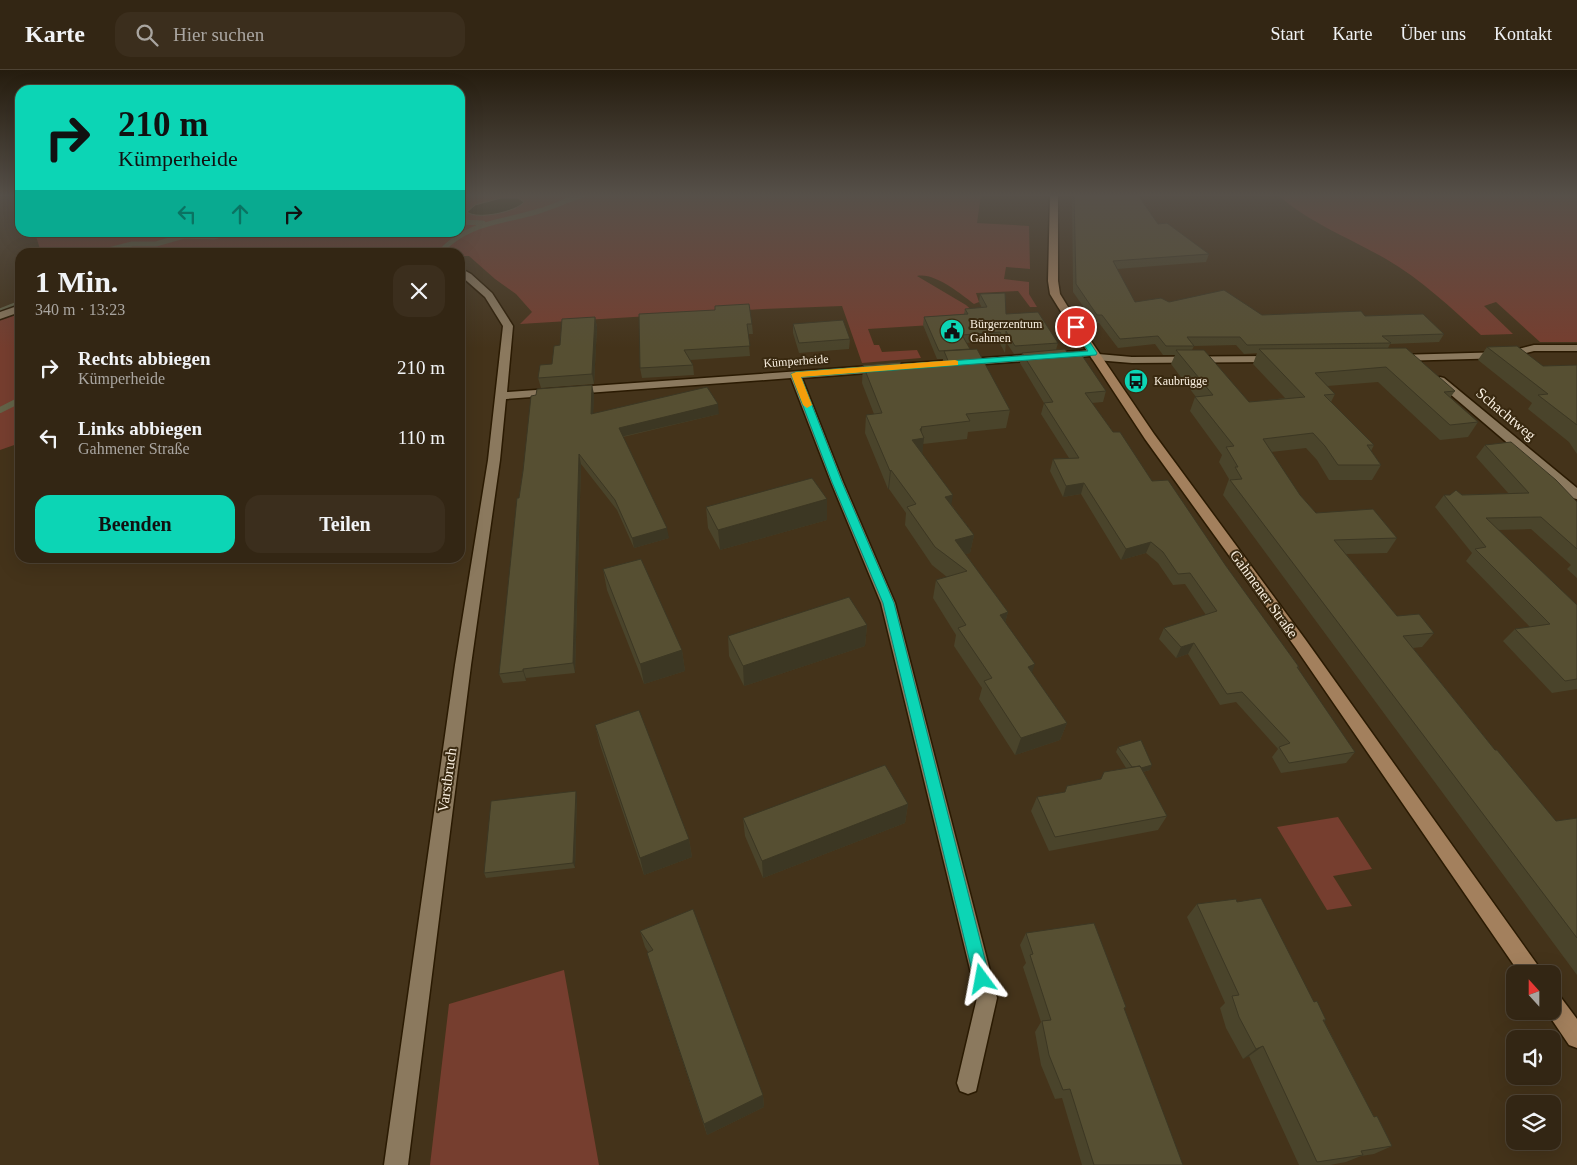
<!DOCTYPE html>
<html lang="de">
<head>
<meta charset="utf-8">
<style>
	:root { --surface:#332614; --page:#3b2e1d; --text:#f1f3f6; --muted:#a9a5a0; --line:#4e4334; --accent:#0cd5b5 }
	body { margin:0; font-family:"Times New Roman",serif; background:var(--page); color:var(--text); height:100vh; display:flex; flex-direction:column; font-size:19px; white-space:nowrap }
	* { box-sizing:border-box; margin:0 }
	p { font-size:16px; color:var(--muted) }
	.icon { flex:none; width:28px; height:28px; fill:none; stroke:currentColor; stroke-width:2; stroke-linecap:round; stroke-linejoin:round }
	.map { position:relative; flex:1; overflow:hidden }
	.panel { position:absolute; left:15px; top:178px; width:450px; height:315px; display:flex; flex-direction:column; background:var(--surface); border-radius:15px; box-shadow:0 5px 20px #0002,0 0 0 1px var(--line) }
	.panel>* { flex:none }
	.banner { position:absolute; left:15px; top:15px; width:450px; height:152px; border-radius:15px; box-shadow:0 5px 20px #0002,0 0 0 1px var(--line); background:#0cd5b5; color:#111; overflow:hidden }
	.needle { width:32px; rotate:339deg }
	.fabs { position:absolute; left:1506px; top:895px; display:grid; gap:10px }
	.fabs a { display:grid; place-items:center; width:55px; height:55px; border-radius:10px; background:var(--surface); box-shadow:0 5px 20px #0002,0 0 0 1px var(--line); font-size:25px }
	.pin { position:absolute; display:grid; place-items:center; width:42px; height:42px; color:#fff; margin:-21px; border:2px solid #fff; border-radius:50%; box-shadow:0 1px 5px #0007 }
	.me { position:absolute; width:55px; margin:-28px; rotate:347deg; stroke-linejoin:round; filter:drop-shadow(0 0 4px #0008) }
	.turn { display:flex; align-items:center; gap:18px; height:105px; padding:0 20px; font-size:22px }
	.turn .icon { width:65px; height:65px; stroke-width:2.5 }
	.turn b { display:block; font-size:35px; line-height:42px }
	.lanes { display:flex; align-items:center; height:48px; padding:0 20px; background:#0003; justify-content:center; gap:25px; direction:ltr }
	.lanes .off { opacity:.35 }
	.round { display:grid; place-items:center; flex:none; width:52px; height:52px; border-radius:15px; background:var(--page) }
	.head { display:flex; align-items:center; justify-content:space-between; height:85px; padding:0 20px }
	h1 { font-size:30px; font-weight:800; line-height:38px }
	.action { display:flex; gap:10px; margin-top:auto; padding:10px 20px }
	.action a { flex:1; height:58px; border-radius:15px; background:var(--accent); color:#111; font-size:20px; font-weight:800; line-height:58px; text-align:center }
	.action a+a { background:var(--page); color:var(--text) }
	ul { padding:0; list-style:none }
	li { display:flex; align-items:center; gap:15px; height:70px; padding:0 20px }
	li div { flex:1 }
	li b { display:block; font-size:19px }
	li em { font-style:normal }
	header { display:flex; align-items:center; gap:30px; box-sizing:border-box; height:70px; padding:0 25px; background:var(--surface); border-bottom:1px solid var(--line) }
	header strong { font-size:24px }
	nav { display:flex; gap:28px; margin-inline-start:auto; font-size:18px }
	.search { width:350px; height:45px; background:var(--page); display:flex; align-items:center; gap:12px; box-sizing:border-box; padding:0 18px; border-radius:15px; color:var(--muted); font-size:19px }
	.map>svg:first-child { display:block }
	.green { fill:#763e2f }
	.water { fill:#222607; stroke:#636348 }
	.lines { fill:none; stroke-linecap:round; stroke-linejoin:round }
	.stream-far1 { stroke:#636348; stroke-width:5 }
	.stream { stroke:#636348; stroke-width:6 }
	.street-casing { stroke:#2a1a02; stroke-width:3 }
	.secondary-casing { stroke:#2a1a02; stroke-width:3 }
	.street { fill:#8b795e; fill-rule:evenodd }
	.secondary { fill:#a3805d; fill-rule:evenodd }
	.wall { fill:#4a442b; fill-rule:evenodd }
	.shaded-wall { fill:#3c3723 }
	.building { fill:#564f32; stroke:#3c3723 }
	.route { fill:#0cd5b5; stroke:#088a76 }
	.slow { fill:#f59e0b }
	.labels { text-anchor:middle; dominant-baseline:central; stroke-width:4; stroke-linejoin:round; paint-order:stroke }
	.far-poi-label { font-size:12px; fill:#faf0e1; stroke:#392910; text-anchor:start }
	.far-street-label { font-size:12px; fill:#faf0e1; stroke:#392910 }
	.street-label { font-size:15px; fill:#faf0e1; stroke:#392910 }
</style>
</head>
<body>
<header>
<strong>Karte</strong>
<div class="search"><svg class="icon" aria-label="search" viewBox="0 0 24 24"><circle cx="10" cy="10" r="6"/><path d="M15 15l6 6"/></svg>Hier suchen</div>
<nav><a>Start</a><a>Karte</a><a>Über uns</a><a>Kontakt</a></nav>
</header>
<div class="map">
<svg width="1577" height="1095" viewBox="0 0 1577 1095">
	<rect width="100%" height="100%" fill="#44331a"/>
	<path class="green" d="M460 125H981L977 153 1029 156 1030 199 1006 197 1004 209 1029 212V224L1037 237H1030L1018 221 976 223 979 232 974 234C961 224 934 202 917 206L966 235 978 246 932 255 868 259 874 275H879L882 282 917 280 921 288 862 293 842 236 763 239 520 254 532 242 516 224 495 209 469 186H460V182H41L35 163 460 162Z
		M1278 125H1577V272H1540L1496 232 1484 236 1513 264 1481 265C1451 238 1421 209 1386 189 1350 168 1309 153 1278 125Z
		M20 241V373L0 380V249Z
		M1338 747 1372 799 1333 806 1352 836 1327 840 1277 757Z
		M564 900 599 1095H430L449 934Z"/>
	<path class="water" d="M501 128H518L524 132C516 142 477 150 467 142L475 135Z"/>
	<g class="lines">
		<path class="stream-far1" d="M460 152 483 153
			M101 182 132 174H156L184 166 214 167 230 162
			M440 182C470 151 501 153 539 141 554 137 568 129 583 125
			M0 241 20 233"/>
		<path class="stream" d="M0 340 20 330"/>
		<g class="street-casing">
			<path id="street" d="M460 198 471 204 492 223 513 256 507 322 1039 284 1045 287 1039 290 802 308 843 412 895 533 997 928 976 1021 968 1024 960 1021 957 1013 977 928 881 533 831 412 791 308 506 329 500 390 471 595 408 1095H384L455 595 488 390 503 256 485 227 460 205Z
				M20 235V242L0 249V242Z
				M1534 275H1577V281H1534L1507 288 1397 291 1391 288 1397 285 1507 282Z
				M1093 280 1097 281 1098 284 1132 287 1274 286 1280 289 1274 292 1132 293 1096 290 1092 289 1091 286 1062 288 1057 285 1062 282Z
				M1440 307 1444 308 1577 418V429L1572 428 1436 312 1434 310 1436 308Z"/>
		</g>
		<g class="secondary-casing">
			<path id="secondary" d="M1050 125H1058V211L1060 224 1068 237 1154 364 1305 569 1539 897 1542 904H1520L1295 577 1145 369 1058 237 1050 224 1048 211Z
				M1552 922 1559 925 1577 949V978L1569 975 1546 941H1552Z"/>
		</g>
		<use href="#street" class="street"/>
		<use href="#secondary" class="secondary"/>
	</g>
	<path class="wall" d="M1072 125H1138L1158 154 1209 184 1206 192 1117 199 1135 232H1169L1262 245 1365 246 1444 264 1439 272 1390 274 1388 278 1455 321 1450 328 1478 352 1468 367 1440 370 1378 312 1327 316 1335 324 1331 332 1374 375 1371 381 1381 395 1372 410H1329L1317 390 1306 378 1271 382 1300 425 1316 443 1397 468 1387 483 1346 484 1397 546 1434 563 1422 577 1413 578 1495 680 1556 751 1577 748V905L1223 425 1229 409 1219 392 1222 385 1190 341 1195 327H1196L1171 294 1175 285H1163L1155 274 1118 278 1099 253H1095L1073 222ZM1236 275 1244 284 1257 283 1253 294 1285 328 1249 332 1192 280 1194 276Z
		M980 224 1006 244 1058 273 1056 280 1067 282 1106 321 1103 332 1092 333 1113 362 1152 411 1226 496 1299 597 1298 599 1355 682 1346 693 1281 703 1272 687 1278 679 1236 632 1220 635 1188 584 1176 588 1159 569 1164 558 1206 545 1185 514 1173 515 1158 493 1146 483 1121 490 1081 424 1063 427 1050 401 1053 389 1069 388 1041 344 1044 333 1020 293 1022 283 1014 284 1006 272 1005 283 998 270 966 273 1010 340 1006 358 968 362 967 369 923 374 922 384 951 434 974 465 970 483 965 484 1008 542 1005 553 1032 603 1067 653 1060 670 1015 685 979 629 982 618 954 576 956 565 933 528 936 510 947 507 932 495 905 455 906 443 889 419H888L865 363 866 345 874 344 862 313 863 295 902 297 943 294V289H937L923 255 924 247 964 244 965 239 982 238 979 232Z
		M639 244 752 254 753 264H748L750 286 690 290 693 295 694 305 642 308 640 298Z
		M595 247 597 257 594 314 541 318 538 308 552 294 560 275Z
		M793 254 850 269 849 279 799 283 793 263Z
		M1487 277 1543 296 1577 295V384L1569 372 1528 339 1532 333 1478 290Z
		M594 324 593 343 719 344 623 367 669 468 634 478 617 440 581 394 575 603 526 608V611L503 613 499 604 519 428 523 401Z
		M1485 375 1577 432V508L1567 499 1571 495 1531 459 1498 460 1577 535V619L1552 623 1503 571 1515 559 1530 557 1466 491 1472 483 1435 437 1444 425 1509 424 1476 387Z
		M706 437 827 450 720 480 708 458Z
		M603 499 682 580 685 601 644 614 607 520Z
		M867 555 865 576 744 616 729 586 728 566Z
		M595 655 689 769 692 787 644 805 600 675Z
		M1118 677 1150 700 1143 702 1167 746 1158 760 1049 781 1031 741 1037 727 1065 722 1101 710 1126 698 1116 682Z
		M577 726 575 798 486 808 484 803Z
		M908 734 905 753 763 808 745 766 743 748Z
		M1237 832 1314 932 1326 950 1324 951 1374 1047 1392 1076 1374 1084 1361 1086 1346 1092 1330 1095H1299L1249 986 1243 989 1226 958 1220 938 1225 933 1187 847 1197 834Z
		M640 861 763 1025 764 1037 707 1065 652 898 648 882 645 877Z
		M1026 863 1126 937 1124 939 1183 1095H1082L1062 1028 1055 1029 1041 995 1035 962 1041 952 1023 897 1026 893 1020 875Z"/>
	<path class="shaded-wall" d="M595 247 597 257 594 314 592 304Z
		M592 315 594 324 593 354 591 344Z
		M718 334 719 344 620 367 619 358Z
		M922 358 920 369 924 368 922 386 912 370 920 359Z
		M579 384 581 394 575 603 573 593Z
		M891 400 889 419H888L890 401Z
		M1084 413 1081 424 1063 427 1066 416Z
		M953 425 950 443 945 427Z
		M827 429V450L720 480 718 460Z
		M667 458 669 468 634 478 632 468Z
		M974 465 970 483 951 488 955 470Z
		M1151 472 1146 483 1121 490 1126 479Z
		M1008 542 1003 560 1000 545Z
		M867 555 865 576 744 616 743 596Z
		M1194 573 1188 584 1176 588 1181 577Z
		M682 580 685 601 644 614 640 594Z
		M1035 594 1029 612 1028 597Z
		M523 599 526 608V611L523 601Z
		M1067 653 1060 670 1015 685 1021 668Z
		M1152 695 1150 700 1131 705 1134 700Z
		M576 721 577 726 575 798 573 793Z
		M908 734 905 753 763 808 762 791Z
		M689 769 692 787 644 805 640 788Z
		M1263 976 1249 986 1243 989 1256 979Z
		M763 1025 764 1037 707 1065 704 1054Z"/>
	<path class="building" d="M1074 125H1138L1158 154 1167 153 1209 184 1113 191 1135 232 1161 228 1169 232 1224 220 1262 245 1361 241 1365 246 1423 244 1444 264 1382 266 1391 273 1247 275 1240 267H1187L1194 276H1166L1158 266 1120 269 1102 245H1097L1076 214Z
		M1005 223 1006 244 1038 242 1058 273 1015 276 1006 261V274L1000 262 962 265 970 279 939 281 924 247 968 244 965 239 987 237 980 224Z
		M749 234 752 254H747L750 276 684 280 693 295 640 298 639 244 715 240V236Z
		M595 247 592 304 538 308 540 295 552 294 554 276 560 275 562 249Z
		M843 250 850 269 799 273 793 254Z
		M1517 276 1543 296 1577 295V355L1538 325 1548 324 1487 277Z
		M1406 278 1455 321 1444 322 1478 352 1450 355 1386 297 1315 303 1335 324 1324 325 1374 375H1367L1381 395H1338L1325 376 1313 363 1263 369 1300 425 1316 443 1373 439 1397 468 1334 470 1397 546 1419 544 1434 563 1403 566 1495 680H1497L1556 751 1577 748V868L1230 410 1242 409 1235 397H1238L1226 377 1234 376 1195 327 1213 325 1176 280H1204L1249 332 1305 327 1259 279Z
		M977 279 1010 340 966 344 970 351 921 357 922 358 920 359 924 368 912 370 953 425 945 427 974 465 955 470 1008 542 1000 545 1035 594 1028 597 1067 653 1021 668 984 611 992 608 958 558 966 555 936 510 967 501 935 477 907 437 916 434 891 400 890 401 866 345 882 343 863 295 900 292 902 297 949 293 944 281Z
		M1065 279 1067 282 1079 281 1106 321 1085 323 1113 362H1120L1152 411 1168 410 1226 496 1299 597H1297L1355 682 1289 693 1279 677 1290 673 1242 622 1227 624 1194 573 1181 577 1164 558 1217 541 1190 503 1178 504 1163 482 1151 472 1126 479 1084 413 1066 416 1053 389 1079 388 1044 333 1053 332 1022 283Z
		M592 315 591 344 707 317 718 334 619 358 667 458 632 468 615 430 579 384 573 593 523 599V601L499 604 517 428H519L523 401 531 326 536 325 537 319Z
		M1511 372 1556 410 1577 432V479L1541 447 1486 448 1577 535V609L1565 611 1515 559 1550 554 1475 479 1486 477 1444 425H1450L1456 420 1462 425 1529 423 1485 375Z
		M812 408 827 429 718 460 706 437Z
		M641 489 682 580 640 594 603 499Z
		M849 527 867 555 743 596 728 566Z
		M639 640 689 769 640 788 595 655Z
		M1141 670 1152 695 1141 698 1140 696 1132 697 1118 677Z
		M885 695 908 734 762 791 743 748Z
		M1140 696 1167 746 1055 767 1037 727 1065 722 1067 716 1101 709 1104 702Z
		M576 721 573 793 484 803 491 731Z
		M1261 828 1314 932 1317 931 1326 950H1323L1374 1047 1377 1046 1392 1076 1361 1081 1363 1085 1317 1092 1263 976 1256 979 1239 947 1232 926 1239 925 1197 834 1236 829 1237 832Z
		M693 839 763 1025 704 1054 647 883 653 880 640 861Z
		M1094 853 1126 937 1124 938 1183 1095H1094L1070 1019 1063 1020 1049 985 1042 951 1051 950 1030 885 1033 884 1026 863Z"/>
	<linearGradient id="sky" x2="0" y2="1"><stop stop-color="#251c0e"/><stop offset="0.45" stop-color="#565049"/><stop offset="1" stop-color="#565049" stop-opacity="0"/></linearGradient>
	<rect width="1577" height="278" fill="url(#sky)"/>
	<path class="route" d="M1073 256H1079L1097 283 1096 285 801 307 842 412 894 533 990 909 988 914 982 917 977 914 974 909 883 533 832 412 791 304 796 302 1088 281 1072 257Z"/>
	<path class="slow" d="M955 290 958 291V295L801 307 812 335 807 338 803 335 791 304 796 302Z"/>
	<defs>
		<g id="civic-disc" transform="scale(1.25)"><circle r="9.5" fill="#0cd5b5" stroke="#392910"/><path d="M-.6-6.5H3V-4.5H.6V-3L4-1V1h2V6H-6V1h2V-1L-.6-3ZM-1.2 2.5V6h2.4V2.5Z" fill="#111"/></g>
		<g id="bus-disc" transform="scale(1.25)"><circle r="9.5" fill="#0cd5b5" stroke="#392910"/><path d="M-5-6H5V4H4V6H2V4H-2V6H-4V4H-5ZM-3.5-4V0h7V-4ZM-3.5 1.2v1.5H-2V1.2ZM2 1.2v1.5H3.5V1.2Z" fill="#111"/></g>
	</defs>
	<g fill-rule="evenodd">
		<use href="#civic-disc" x="952" y="261"/>
		<use href="#bus-disc" x="1136" y="311"/>
	</g>
	<g class="labels">
		<g class="far-poi-label">
			<text x="970" y="254">Bürgerzentrum<tspan x="970" dy="14">Gahmen</tspan></text>
			<text x="1154" y="311">Kaubrügge</text>
		</g>
		<g class="far-street-label">
			<text transform="translate(796 291) rotate(-4)">Kümperheide</text>
		</g>
		<g class="street-label">
			<text transform="translate(1506 344) rotate(40)">Schachtweg</text>
			<text transform="translate(1264 524) rotate(54)">Gahmener Straße</text>
			<text transform="translate(447 710) rotate(-82)">Varstbruch</text>
		</g>
	</g>
</svg>
<div class="fabs">
<a><svg class="needle" viewBox="-14 -14 28 28"><path d="M0-13l5 13h-10z" fill="#e53935"/><path d="M0 13l5-13h-10z" fill="#a9a5a0"/></svg></a>
<a><svg class="icon" aria-label="sound" viewBox="0 0 24 24"><path d="M4 9h4l5-4v14l-5-4H4zM17 9q2 3 0 6"/></svg></a>
<a><svg class="icon" aria-label="layers" viewBox="0 0 24 24"><path d="M12 4l9 5-9 5-9-5zM3 14l9 5 9-5"/></svg></a>
</div>
<div class="pin" style="left:1076px;top:257px;background:#d93025"><svg class="icon" aria-label="arrive" viewBox="0 0 24 24"><path d="M6 21V4h12l-3 4 3 4H6"/></svg></div>
<svg class="me" style="left:982px;top:909px" viewBox="-20 -20 40 40"><path d="M0-17L14 15 0 8-14 15z" fill="#0cd5b5" stroke="#fff" stroke-width="4"/></svg>
<div class="banner">
<div class="turn"><svg class="icon" aria-label="right" viewBox="0 0 24 24"><path d="M7 20v-9h11M14 6l5 5-5 5"/></svg><div><b>210 m</b>Kümperheide</div></div>
<div class="lanes"><svg class="icon off" aria-label="left" viewBox="0 0 24 24"><path d="M17 20v-9H6M10 6l-5 5 5 5"/></svg><svg class="icon off" aria-label="ahead" viewBox="0 0 24 24"><path d="M12 20V5M6 11l6-6 6 6"/></svg><svg class="icon" aria-label="right" viewBox="0 0 24 24"><path d="M7 20v-9h11M14 6l5 5-5 5"/></svg></div>
</div>
<section class="panel">
<div class="head"><div><h1>1 Min.</h1><p>340 m · 13:23</p></div><a class="round"><svg class="icon" aria-label="close" viewBox="0 0 24 24"><path d="M6 6l12 12M18 6L6 18"/></svg></a></div>
<ul>
<li><svg class="icon" aria-label="right" viewBox="0 0 24 24"><path d="M7 20v-9h11M14 6l5 5-5 5"/></svg><div><b>Rechts abbiegen</b><p>Kümperheide</p></div><em>210 m</em></li>
<li><svg class="icon" aria-label="left" viewBox="0 0 24 24"><path d="M17 20v-9H6M10 6l-5 5 5 5"/></svg><div><b>Links abbiegen</b><p>Gahmener Straße</p></div><em>110 m</em></li>
</ul>
<div class="action"><a>Beenden</a><a>Teilen</a></div>
</section>
</div>
</body>
</html>
